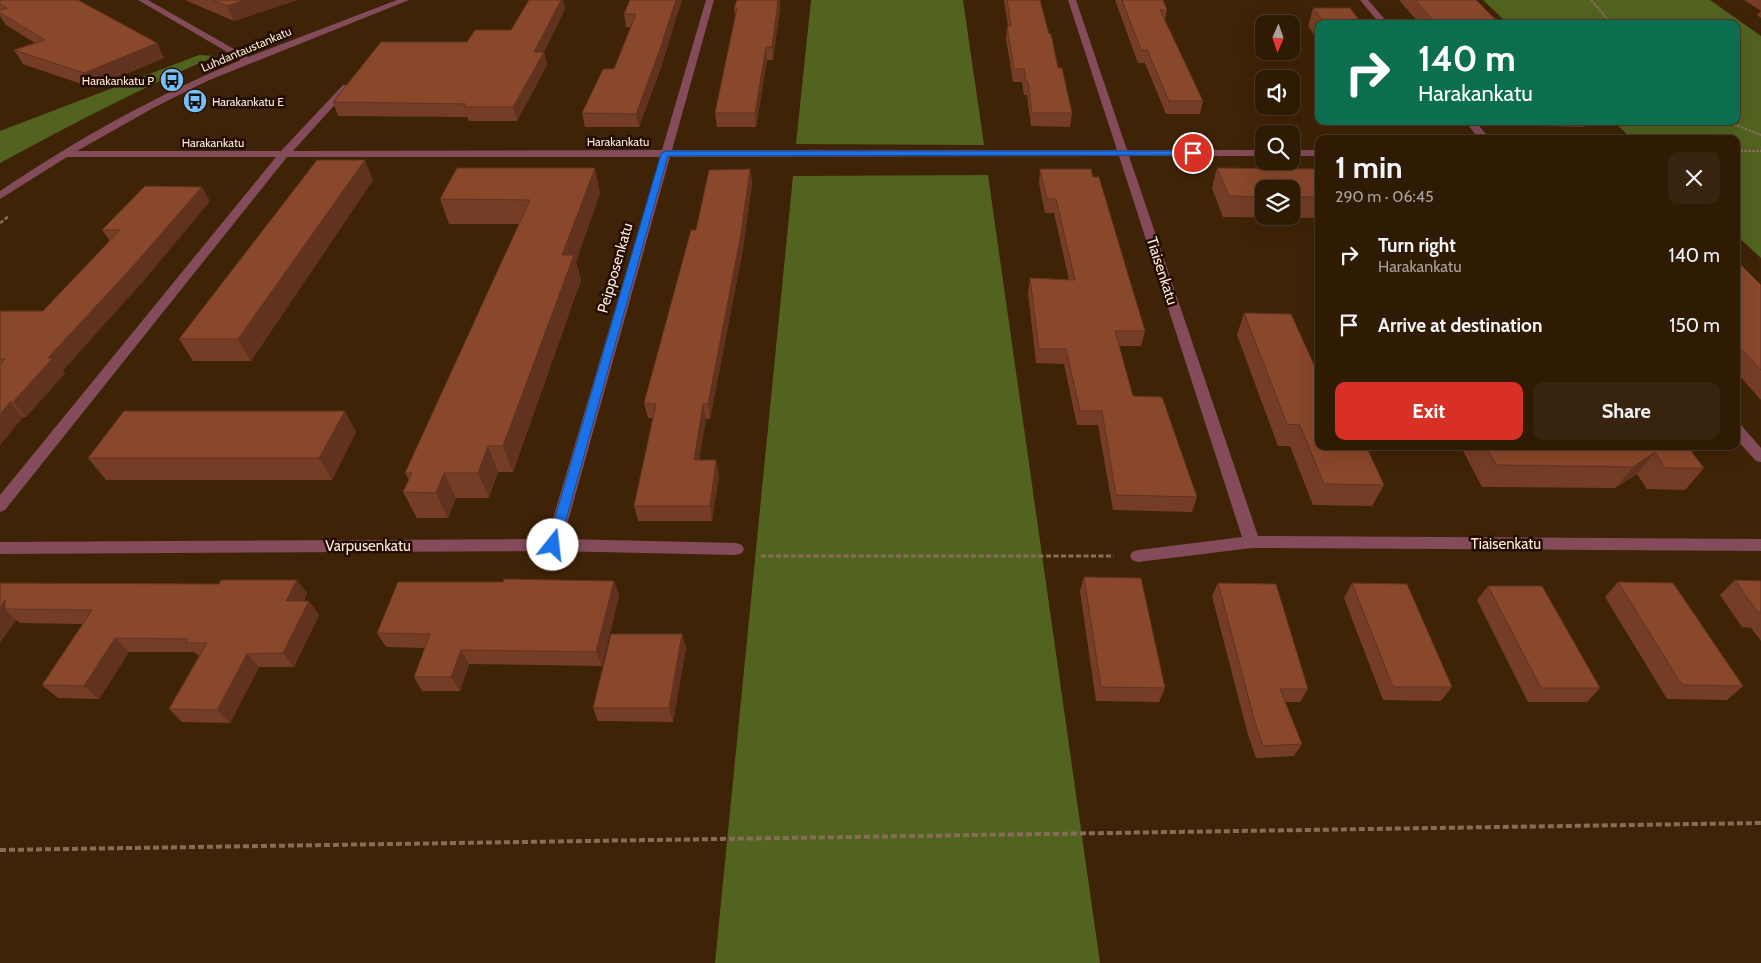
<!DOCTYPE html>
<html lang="en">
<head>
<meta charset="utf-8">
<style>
	:root { --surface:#2f1a04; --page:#37230e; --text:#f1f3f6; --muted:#a7a19a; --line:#4a3826; --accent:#d93025 }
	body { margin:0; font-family:Cabin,sans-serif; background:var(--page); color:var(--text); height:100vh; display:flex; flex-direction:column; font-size:19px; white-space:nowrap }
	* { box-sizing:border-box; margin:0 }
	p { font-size:16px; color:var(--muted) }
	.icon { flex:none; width:28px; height:28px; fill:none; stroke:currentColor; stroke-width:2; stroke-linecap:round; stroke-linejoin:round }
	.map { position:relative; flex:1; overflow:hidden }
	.details { position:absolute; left:1315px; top:135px; width:425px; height:315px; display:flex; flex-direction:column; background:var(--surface); border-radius:10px; box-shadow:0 5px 20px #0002,0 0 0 1px var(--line) }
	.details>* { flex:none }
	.banner { position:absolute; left:1315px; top:20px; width:425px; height:105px; border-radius:10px; box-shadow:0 5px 20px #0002,0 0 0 1px var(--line); background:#0b6e4f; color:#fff; overflow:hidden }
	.needle { width:32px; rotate:182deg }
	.fabs { position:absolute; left:1255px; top:15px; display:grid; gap:10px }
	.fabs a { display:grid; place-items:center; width:45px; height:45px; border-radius:10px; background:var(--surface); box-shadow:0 5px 20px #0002,0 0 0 1px var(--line); font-size:25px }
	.pin { position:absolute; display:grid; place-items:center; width:42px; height:42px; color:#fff; margin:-21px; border:2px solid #fff; border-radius:50%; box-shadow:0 1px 5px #0007 }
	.me { position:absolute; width:55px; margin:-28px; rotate:16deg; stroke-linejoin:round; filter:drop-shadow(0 0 4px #0008) }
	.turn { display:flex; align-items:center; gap:18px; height:105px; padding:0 20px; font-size:22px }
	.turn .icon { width:65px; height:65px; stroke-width:2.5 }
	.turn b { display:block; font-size:35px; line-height:42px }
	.round { display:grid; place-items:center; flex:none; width:52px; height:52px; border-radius:10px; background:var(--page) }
	.overview { display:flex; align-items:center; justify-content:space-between; height:85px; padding:0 20px }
	h1 { font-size:30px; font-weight:800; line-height:38px }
	.cta { display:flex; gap:10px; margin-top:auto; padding:10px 20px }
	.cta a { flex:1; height:58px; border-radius:10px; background:var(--accent); color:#fff; font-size:20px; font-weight:800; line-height:58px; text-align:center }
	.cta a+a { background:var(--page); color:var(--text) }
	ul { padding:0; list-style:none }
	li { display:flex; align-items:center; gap:15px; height:70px; padding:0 20px }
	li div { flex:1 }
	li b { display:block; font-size:19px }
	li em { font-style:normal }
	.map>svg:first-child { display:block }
	.forest { fill:#526320 }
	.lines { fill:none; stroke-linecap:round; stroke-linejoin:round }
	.path-far3 { stroke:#866e56; stroke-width:2; stroke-dasharray:3 1; stroke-linecap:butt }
	.path-far2 { stroke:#866e56; stroke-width:2.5; stroke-dasharray:4 2; stroke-linecap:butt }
	.path-far1 { stroke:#866e56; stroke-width:3; stroke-dasharray:5 2.5; stroke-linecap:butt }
	.path { stroke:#866e56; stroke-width:4; stroke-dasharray:6 3; stroke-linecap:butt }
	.minor { fill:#844b5b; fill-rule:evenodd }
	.wall { fill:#763d26; fill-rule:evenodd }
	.shaded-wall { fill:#60321f }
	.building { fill:#89472c; stroke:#60321f }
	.route { fill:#1a73e8; stroke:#114b97 }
	.labels { text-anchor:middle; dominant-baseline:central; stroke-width:5; stroke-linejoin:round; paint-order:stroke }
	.far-street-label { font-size:12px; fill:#fbe8d9; stroke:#220d00 }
	.far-poi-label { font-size:12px; fill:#fbe8d9; stroke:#220d00; text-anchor:end }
	.street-label { font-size:15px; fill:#fbe8d9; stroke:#220d00 }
</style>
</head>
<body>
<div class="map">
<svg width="1761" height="963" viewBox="0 0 1761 963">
	<rect width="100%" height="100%" fill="#3f2306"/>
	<path class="forest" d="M811 0H963L984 145 796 144Z
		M1483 0H1710L1761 36V258L1736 235V139H1632L1613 121H1736V24H1508Z
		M199 55 216 56C142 87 71 125 0 163V131Z
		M988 175 1100 963H715L793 176Z"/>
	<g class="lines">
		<path class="path-far3" d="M1591 0 1612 24
			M1726 121 1761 135
			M1736 151H1761"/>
		<path class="path-far2" d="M0 223 9 216"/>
		<path class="path-far1" d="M761 556H1114"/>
		<path class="path" d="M0 850 1761 823"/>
		<path class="minor" d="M138 0H148L248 57 397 0H409L207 81 155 107 77 151H281L343 85H349V89L293 151 662 150 706 0H714L672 150H1117L1068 0H1076L1127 150H1264V156H1129L1258 536 1761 539V551L1252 548 1138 562 1132 560 1130 556 1132 552 1138 550 1242 537 1119 156 670 157 563 539 736 543 742 545 744 549 742 553 736 555 553 551 0 554V542L547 539 660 157H287L5 510 0 512V495L276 157H67L0 199V191C76 140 156 95 241 60Z
			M1360 0H1368L1389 24H1380Z
			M1465 121H1475L1490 139H1479Z
			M1291 150H1319V156H1291Z
			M1736 424 1741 425 1761 448V462L1756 461 1736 439Z"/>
	</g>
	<path class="wall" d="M0 0 157 43 164 58 93 88 23 64 14 50 35 43 6 25 0 16Z
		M185 0H297L234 21Z
		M630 0 662 65 639 127H585L582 113 614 69 631 27H626L624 14Z
		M737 0H780V9L773 60H767L756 127H717L715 113 735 17 734 8Z
		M1004 0H1040L1049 34 1072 113 1070 127 1031 126 1027 95H1024L1022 82H1013L1006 39 1007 26H1008Z
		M1115 0H1163L1167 10 1165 20 1203 101 1200 114H1166L1145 63H1138Z
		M1399 0H1476L1500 24H1420Z
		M1744 0H1761V18L1757 15 1761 11Z
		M1313 8 1362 24H1319V42L1308 26Z
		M565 9 544 52 547 65 517 121H469L467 117 338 116 333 102 467 42 511 30Z
		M1533 121H1587L1584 127 1538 126Z
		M1217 168 1319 169V218L1223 217 1212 188ZM1264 189H1291V216H1264Z
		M750 169 752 183 743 249 710 419H706L699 460H716L719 475 712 521H638L634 506 653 418H648L644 403 696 230Z
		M1040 169 1093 177 1145 331 1141 346H1119L1133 396 1197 497 1192 512 1113 510 1098 425H1077L1064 364 1036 363 1028 293 1030 278 1069 280 1054 213H1045L1039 183Z
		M373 180 251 361H193L179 339Z
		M600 193 576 262 581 280 513 472H498L489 498H456L448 518H417L403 492 409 480 405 473 519 224H449L440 199Z
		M210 201 144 280 63 370 65 373 26 417H23L0 445V311H43L110 241 102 230Z
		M1736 260 1761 285V400L1736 372Z
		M1244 313 1319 446 1384 485 1372 506 1313 505 1290 446H1278L1237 335Z
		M356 432 332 480H106L88 458Z
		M1465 446H1687L1704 468 1685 490 1647 489 1637 474 1615 488 1482 487 1463 451Z
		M1084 577 1165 688 1159 702 1096 701 1080 591Z
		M1735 580 1761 581V641L1751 628 1742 627 1720 595Z
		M614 581 619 596 602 666 469 664 460 691H422L414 677 425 648 386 647 377 633 503 582Z
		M1618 582 1743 686 1727 700 1667 699 1605 597Z
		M0 583 307 593 304 601H309L319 615 294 667H259L230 723 182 722 169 709 199 656 194 652H129L99 699 58 698 42 685 83 624 20 623 16 620 0 642Z
		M1218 583 1308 689 1300 702H1285L1302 744 1294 756 1256 758 1248 735 1212 596Z
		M1352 583 1452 687 1441 701 1383 700 1344 598Z
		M1488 586 1600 688 1587 702H1528L1477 600Z
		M682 634 686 648 673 722 598 721 593 708Z"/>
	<path class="shaded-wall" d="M245 0H297L234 21 227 6Z
		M561 0H563L565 9 543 53 544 52 547 65 517 121 513 107 534 52Z
		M676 0H682L662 65 639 127 636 114Z
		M777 0H780V9L773 60 772 47Z
		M157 43 164 58 93 88 84 73Z
		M766 47 767 60 756 127 755 113Z
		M365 160 373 180 251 361 238 339Z
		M595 168 600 193 576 262 581 280 513 472 503 446 562 255Z
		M750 169 752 183 743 249 710 419 708 404Z
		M202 187 210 201 144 280 63 370 65 373 26 417 13 402 48 358Z
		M10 402 23 417 0 445V414Z
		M703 404 706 419 696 475 694 460Z
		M345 411 356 432 332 480 319 458Z
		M488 446 498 472 489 498 478 473Z
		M1655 452 1637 474 1615 488 1633 467Z
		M716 460 719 475 712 521 710 506Z
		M444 473 456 498 448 518 436 493Z
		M297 580 307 593 297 615 286 601Z
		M614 581 619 596 602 666 596 652Z
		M5 600V609L16 620 0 642V607Z
		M309 601 319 615 294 667 283 653Z
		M682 634 686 648 673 722 669 708Z
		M115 638 129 652 99 699 84 686Z
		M461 650 469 664 460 691 451 677Z
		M247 654 259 667 230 723 217 710Z"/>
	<path class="building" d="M0 0H78L157 43 84 73 14 50 45 40 0 13V10L7 8 0 4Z
		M213 0H245L227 6Z
		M529 0H561L534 52H544L513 107H464L466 104 333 102 381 42H467L475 30H511Z
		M630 0H676L659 52 636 114 582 113 603 69H614L636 14H624Z
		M737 0H778L772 47H766L755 113H715L737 8H734Z
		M1007 0H1040L1049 34H1051L1058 68H1062L1072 113H1032L1028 82 1026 81 1024 69H1014L1007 26H1011Z
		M1122 0H1163L1167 10H1160L1203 101H1169L1147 50H1141Z
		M1415 0H1476L1500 24H1436Z
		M1313 8H1350L1362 24H1325Z
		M317 160H365L238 339H179Z
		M457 168H595L562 255H574L503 446H488L478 473H444L436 493 403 492 412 473H405L530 200 440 199Z
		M1217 168 1319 169V197H1291V189H1264V197L1229 196Z
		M750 169 741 234 708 404H703L694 460H716L710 506H634L656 404 644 403 691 230H696L709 170Z
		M1040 169H1091L1093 177H1099L1145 331H1115L1133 396 1162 397 1197 497 1116 495 1102 411H1080L1066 349H1039L1030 278 1075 280 1056 199H1047Z
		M145 186 202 187 134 265 48 358H53L13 402H10L0 414V364L5 359H0V311H43L120 230H102Z
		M1736 260 1761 285V370L1736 344Z
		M1244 313 1291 314 1319 376V446H1366L1384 485 1324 484 1300 425 1287 424Z
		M124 411H345L319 458H88Z
		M1486 446H1687L1704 468H1665L1655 452 1633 467 1496 465Z
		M1084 577 1141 578 1165 688 1101 687Z
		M504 579 614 581 596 652 461 650 451 677H414L430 634 377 633 398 582H503Z
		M221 580H297L286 601H309L283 653 247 654 217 710 169 709 207 643H186L188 639 115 638 84 686 42 685 92 610 5 609V600L0 607V583L219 584Z
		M1735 580 1761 581V613H1758Z
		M1618 582 1673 583 1743 686 1682 685Z
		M1218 583 1276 584 1308 689H1280L1302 744 1263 746 1255 722Z
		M1352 583 1407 584 1452 687H1393Z
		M1488 586H1542L1600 688H1541Z
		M611 634H682L669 708H593Z"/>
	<path class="route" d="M665 151H1193L1197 153 1193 155 668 156 559 545 557 548H549L547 545 661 154Z"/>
	<defs>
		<g id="bus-disc" transform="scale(1.25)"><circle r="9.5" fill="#76c0f7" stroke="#220d00"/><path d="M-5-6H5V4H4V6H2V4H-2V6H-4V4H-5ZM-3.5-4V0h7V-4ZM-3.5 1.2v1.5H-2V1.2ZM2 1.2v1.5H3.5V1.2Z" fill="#111"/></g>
	</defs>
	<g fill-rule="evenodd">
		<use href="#bus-disc" x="172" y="80"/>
		<use href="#bus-disc" x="195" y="101"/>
	</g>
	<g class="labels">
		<g class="far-street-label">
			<text transform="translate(246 49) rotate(-23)">Luhdantaustankatu</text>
			<text x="618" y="141">Harakankatu</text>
			<text x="213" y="142">Harakankatu</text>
		</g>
		<g class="far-poi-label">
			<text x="154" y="80">Harakankatu P</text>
			<text x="212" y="101" text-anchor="start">Harakankatu E</text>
		</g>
		<g class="street-label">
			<text transform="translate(615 268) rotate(-74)">Peipposenkatu</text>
			<text transform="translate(1162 271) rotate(72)">Tiaisenkatu</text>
			<text x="1506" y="544">Tiaisenkatu</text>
			<text x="368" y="546">Varpusenkatu</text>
		</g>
	</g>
</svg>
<div class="fabs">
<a><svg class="needle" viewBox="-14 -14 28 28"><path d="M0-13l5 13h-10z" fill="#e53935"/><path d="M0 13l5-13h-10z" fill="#a7a19a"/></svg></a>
<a><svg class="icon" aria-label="sound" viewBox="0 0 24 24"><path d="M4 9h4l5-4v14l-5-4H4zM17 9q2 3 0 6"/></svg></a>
<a><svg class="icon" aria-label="search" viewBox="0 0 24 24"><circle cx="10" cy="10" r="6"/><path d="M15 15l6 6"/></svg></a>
<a><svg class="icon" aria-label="layers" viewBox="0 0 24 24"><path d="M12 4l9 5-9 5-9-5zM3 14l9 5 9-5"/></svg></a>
</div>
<div class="pin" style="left:1193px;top:153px;background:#d93025"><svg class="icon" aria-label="arrive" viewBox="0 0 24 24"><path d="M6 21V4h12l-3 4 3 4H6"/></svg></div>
<svg class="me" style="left:553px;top:545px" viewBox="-20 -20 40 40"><circle r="19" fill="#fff"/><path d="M0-13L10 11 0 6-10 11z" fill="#1a73e8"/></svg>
<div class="banner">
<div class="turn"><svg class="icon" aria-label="right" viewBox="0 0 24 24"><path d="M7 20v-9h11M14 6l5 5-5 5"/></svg><div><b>140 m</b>Harakankatu</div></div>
</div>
<section class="details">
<div class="overview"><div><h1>1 min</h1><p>290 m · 06:45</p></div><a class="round"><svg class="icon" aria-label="close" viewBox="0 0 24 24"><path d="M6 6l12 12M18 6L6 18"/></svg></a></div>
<ul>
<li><svg class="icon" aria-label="right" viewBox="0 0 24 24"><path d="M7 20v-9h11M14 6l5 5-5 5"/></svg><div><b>Turn right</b><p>Harakankatu</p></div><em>140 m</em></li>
<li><svg class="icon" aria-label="arrive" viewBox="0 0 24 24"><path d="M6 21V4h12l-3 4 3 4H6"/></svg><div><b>Arrive at destination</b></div><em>150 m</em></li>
</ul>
<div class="cta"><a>Exit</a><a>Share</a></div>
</section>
</div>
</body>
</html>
